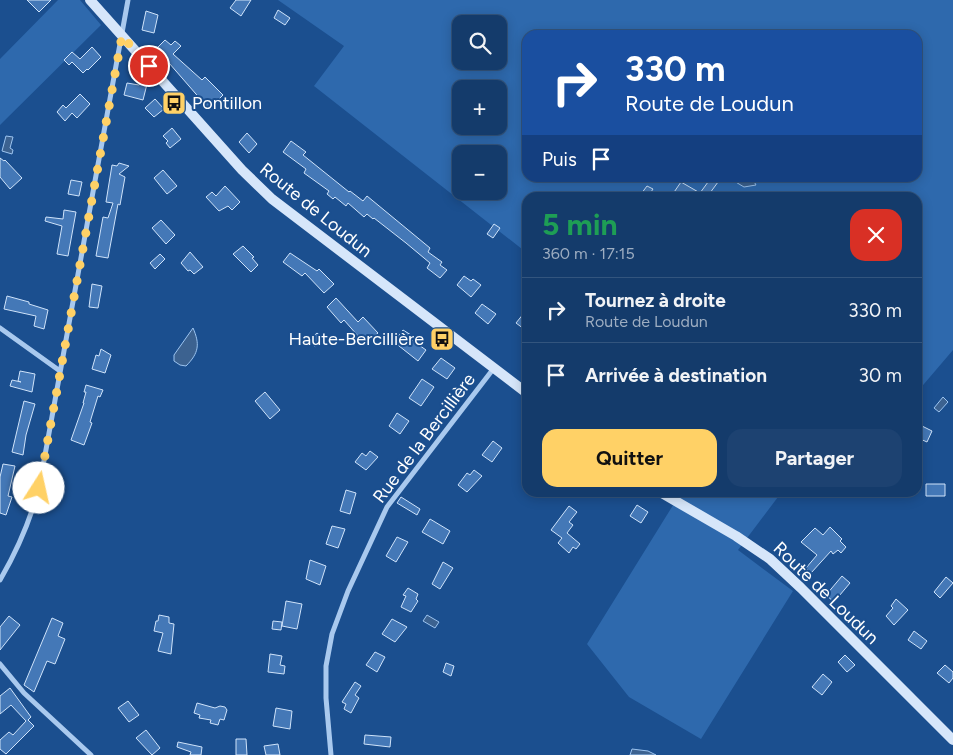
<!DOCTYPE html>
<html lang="fr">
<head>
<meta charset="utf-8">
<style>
	:root { --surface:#143b6b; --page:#1d4271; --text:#f1f3f6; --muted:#9dadc1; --line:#33557e; --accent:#ffd166 }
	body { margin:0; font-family:Figtree,sans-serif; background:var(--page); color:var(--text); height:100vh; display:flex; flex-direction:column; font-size:19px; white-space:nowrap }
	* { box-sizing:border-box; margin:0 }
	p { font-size:16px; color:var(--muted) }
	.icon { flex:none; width:28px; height:28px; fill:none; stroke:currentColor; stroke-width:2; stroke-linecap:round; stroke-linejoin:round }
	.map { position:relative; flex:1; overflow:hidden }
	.details { position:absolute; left:522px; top:192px; width:400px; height:305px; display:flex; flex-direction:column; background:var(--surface); border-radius:15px; box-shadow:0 2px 12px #0003,0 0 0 1px var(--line) }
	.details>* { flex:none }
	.guide { position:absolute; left:522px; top:30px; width:400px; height:152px; border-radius:15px; box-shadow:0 2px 12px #0003,0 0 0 1px var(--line); background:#1a4fa0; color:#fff; overflow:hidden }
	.tools { position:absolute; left:452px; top:15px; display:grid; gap:10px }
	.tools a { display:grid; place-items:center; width:55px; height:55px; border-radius:10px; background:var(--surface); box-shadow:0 2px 12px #0003,0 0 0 1px var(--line); font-size:25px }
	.pin { position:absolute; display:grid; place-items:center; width:42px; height:42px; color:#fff; margin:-21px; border:2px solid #fff; border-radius:50%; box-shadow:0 1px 5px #0007 }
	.me { position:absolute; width:55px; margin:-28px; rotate:10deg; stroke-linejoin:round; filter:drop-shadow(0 0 4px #0008) }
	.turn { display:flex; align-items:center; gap:18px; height:105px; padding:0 20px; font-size:22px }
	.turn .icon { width:65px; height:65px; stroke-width:2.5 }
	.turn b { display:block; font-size:35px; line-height:42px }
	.then { display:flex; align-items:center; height:48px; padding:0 20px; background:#0003; gap:10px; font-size:19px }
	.round { display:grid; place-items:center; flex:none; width:52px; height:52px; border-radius:15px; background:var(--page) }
	.summary { display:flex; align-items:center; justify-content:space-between; height:85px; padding:0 20px }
	h1 { font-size:30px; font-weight:700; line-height:38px; color:#1e9e55 }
	.action { display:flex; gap:10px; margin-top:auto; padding:10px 20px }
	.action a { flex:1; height:58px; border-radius:15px; background:var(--accent); color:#111; font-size:20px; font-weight:700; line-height:58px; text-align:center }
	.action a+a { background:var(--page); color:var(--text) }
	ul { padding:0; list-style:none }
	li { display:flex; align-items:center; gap:15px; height:65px; padding:0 20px; border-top:1px solid var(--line) }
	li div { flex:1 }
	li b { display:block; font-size:19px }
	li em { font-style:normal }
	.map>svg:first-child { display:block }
	.green { fill:#2e69ad; fill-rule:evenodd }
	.water { fill:#3c6290; stroke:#9cc4f0 }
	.building { fill:#4478b7; stroke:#cfe3fa }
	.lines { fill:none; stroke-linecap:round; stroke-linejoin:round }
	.minor { stroke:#a9c9ee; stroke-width:5 }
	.secondary { stroke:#d6e6fa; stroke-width:10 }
	.route { stroke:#ffd166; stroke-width:9; stroke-dasharray:0 16.2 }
	.labels { text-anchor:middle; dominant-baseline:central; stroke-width:4; stroke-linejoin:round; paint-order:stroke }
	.poi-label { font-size:18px; fill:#fff; stroke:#1b4f8f; text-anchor:start }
	.street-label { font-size:18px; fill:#fff; stroke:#1b4f8f }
</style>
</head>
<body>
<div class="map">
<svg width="953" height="755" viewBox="0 0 953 755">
	<rect width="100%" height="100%" fill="#1b4f8f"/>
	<path class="green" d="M58 0H80L101 25 0 125V59Z
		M278 0H953V350L918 391V198H528L527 253 314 86 344 46ZM461 24H499V61H461ZM528 35H918V178H528ZM461 89H499V126H461ZM461 154H499V191H461Z
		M663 493H781L738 550 793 591 701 739 629 697 587 644 675 502Z"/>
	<path class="water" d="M6 136 13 137 10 148 13 150 12 154 2 151Z
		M729 178H752L756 185 744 187Z
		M193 328C200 344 199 353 186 366L180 365 174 361V355Z
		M943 397 948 402 939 412 934 408Z
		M427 615 439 622 435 628 423 621Z
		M632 749 648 751 656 755H630Z"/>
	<path class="building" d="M27 0H51L39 12Z
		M236 0H251L241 16 230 8Z
		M278 10 290 18 285 25 274 18Z
		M146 11 158 15 154 33 142 30Z
		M165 40 171 45 175 41 181 46 173 54 202 80 205 77 223 95 209 109 169 63 155 50Z
		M92 47 101 57 88 70 87 69 83 73 72 62 69 65 64 60 72 52 80 59Z
		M127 83 139 85 141 83 147 84 143 100 124 95Z
		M80 94 90 104 77 118 72 113 65 121 57 112 63 105 66 108Z
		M155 99 164 109 154 117 145 108Z
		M172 128 181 139 170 148 166 143 168 141 163 136Z
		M247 133 257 144 249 153 239 142Z
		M291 141 306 152 303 155 349 192 350 191 363 201 367 196 430 248 428 252 442 262 440 265 447 270 440 278 427 268 430 263 406 243 374 218 373 219 367 214 364 217 348 203 346 206 335 197 333 199 327 194 329 191 304 173 306 169 283 152Z
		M0 158 4 161 5 160 22 178 10 189 0 177Z
		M119 163 129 166 119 174 125 177 120 205 118 204 108 258 96 256 103 217 108 218 113 203 106 202 112 165 117 166Z
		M163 170 177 186 167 194 154 178Z
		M711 178H721L707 197 709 198H670L681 182 700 193Z
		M71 180 82 182 79 196 68 194Z
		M225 186 240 202 232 210 228 206 219 211 206 197 212 192 216 196Z
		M647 186 653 189 647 198H638Z
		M64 210 76 212 68 256 57 254 62 226 45 221 46 217 63 219Z
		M161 220 175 235 166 244 152 228Z
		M494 224 500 228 493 238 487 234Z
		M243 246 254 257 252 258 258 265 251 272 233 254Z
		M190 252 203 267 194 274 190 270 188 271 181 263Z
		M290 253 317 271 319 269 334 284 324 293 305 273 302 276 283 262Z
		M160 254 165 259 155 269 150 263Z
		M464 276 471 281 473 279 481 285 471 297 457 285Z
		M92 284 102 286 98 308 89 307Z
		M7 296 29 302V304L48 310 44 329 34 326 36 316 4 309Z
		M336 298 358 322 363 317 378 333 365 344 344 320 341 323 327 307Z
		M482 304 496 314 488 324 475 313Z
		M528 308V332L516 323Z
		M403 330 411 335 409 338 426 350 418 361 394 342Z
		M317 333 324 339 315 347 309 340Z
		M101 349 111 355 105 373 92 369 96 355 99 356Z
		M441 358 455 368 447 379 432 369Z
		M20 371 35 374 32 392 10 386 12 380 21 382 18 381Z
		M422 379 434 387 421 406 409 398Z
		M86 385 103 390 100 397 98 396 90 422 92 423 84 445 71 440 84 403H83L86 392H84Z
		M265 392 280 410 270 419 255 401Z
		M24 401 35 404 26 435 23 455 12 452Z
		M397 413 409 421 400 434 389 426Z
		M918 424 932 431 927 442 918 438Z
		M493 441 502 448 492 462 482 455Z
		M370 451 378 457 366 470 355 462 362 453 366 456Z
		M3 464 15 466 8 496 12 497 6 515 0 513V477Z
		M474 470 482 476 467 492 458 485 467 473 470 475Z
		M926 484H945V496H926Z
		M346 490 356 493 350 514 340 511Z
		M401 497 420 509 417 515 397 503Z
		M637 505 648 512 641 523 630 516Z
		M569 506 577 512 569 522 573 525 567 533 580 544 576 549 573 547 569 553 558 543 562 538 551 530Z
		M430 519 450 531 443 544 422 532Z
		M332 526 345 529 338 548 326 544Z
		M830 527 842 539 840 541 846 547 841 553 838 550 833 554 831 551 811 573 806 568 817 555 801 542 815 528 823 535Z
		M397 537 408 542 396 562 386 556Z
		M310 560 326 566 320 585 306 579Z
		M443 562 453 568 440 589 432 584Z
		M842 576 850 583 834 602 826 595Z
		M946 577 953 583 940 598 934 592Z
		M408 588 418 594 416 599 418 601 411 612 401 607 406 596 403 595Z
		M896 599 908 610 894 625 886 616 893 608 891 606Z
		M286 601 302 604 297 629 282 626Z
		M159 615 169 617V623L174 624 171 654 158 651 163 633 154 631 156 621H158Z
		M9 616 20 625 0 650V627Z
		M52 618 63 623 58 636 65 639 55 664 47 661 34 692 24 685Z
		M392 619 407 627 395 642 382 634Z
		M273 621 282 622 281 630 272 629Z
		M914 631 927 641 921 649 908 640Z
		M375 652 385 657 377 672 366 665Z
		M270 654 282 656 280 665 285 666 284 674 268 672Z
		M845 655 855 665 847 672 838 662Z
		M446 663 454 666 451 676 443 672Z
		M945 665 953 672V678L949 683 937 673Z
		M823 674 832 682 822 695 812 687Z
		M355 682 361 686 355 695 359 698 351 713 344 709 346 704 342 702Z
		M10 688 31 717 28 720 34 726 6 754 0 749V740L9 732 13 735 26 721 11 705 0 714V696Z
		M128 701 139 715 129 722 118 708Z
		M197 703 215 708 220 706 225 707 227 710 224 720 220 719 218 725 210 723 211 720 199 718 200 715 194 713Z
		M276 708 292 711 290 729 273 726Z
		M146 730 160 748 152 755 136 738Z
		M365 735 391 737 390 747 364 744Z
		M236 739H246L247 755H236Z
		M178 742 202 747 201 755H190L191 752 177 747Z
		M278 744 280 755H266L264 746Z"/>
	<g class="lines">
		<path class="minor" d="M0 328 60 371
			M0 580C17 551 30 521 39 488L128 0
			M0 664 24 693 91 755
			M331 755 326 698V666L332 634 348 591 387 507 494 368"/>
		<path class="secondary" d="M90 0 242 170 272 199 528 394
			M660 492 736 536 770 559 801 588 953 740"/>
	</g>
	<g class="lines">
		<path class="route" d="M39 488 122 36 149 66"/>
	</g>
	<defs>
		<g id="bus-square" transform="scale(1.25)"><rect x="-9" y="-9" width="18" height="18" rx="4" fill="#ffd166" stroke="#1b4f8f"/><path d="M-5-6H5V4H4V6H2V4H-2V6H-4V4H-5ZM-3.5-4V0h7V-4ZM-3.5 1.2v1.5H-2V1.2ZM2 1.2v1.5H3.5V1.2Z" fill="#111"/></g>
	</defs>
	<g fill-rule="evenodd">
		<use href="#bus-square" x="174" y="103"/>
		<use href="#bus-square" x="442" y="339"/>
	</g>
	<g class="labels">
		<g class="poi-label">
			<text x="192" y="103">Pontillon</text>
			<text x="424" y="339" text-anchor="end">Haute-Bercillière</text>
		</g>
		<g class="street-label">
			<text transform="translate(316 210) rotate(39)">Route de Loudun</text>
			<text transform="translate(424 438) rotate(-53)">Rue de la Bercillière</text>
			<text transform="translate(826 593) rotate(44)">Route de Loudun</text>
		</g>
	</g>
</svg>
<div class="tools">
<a><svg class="icon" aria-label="search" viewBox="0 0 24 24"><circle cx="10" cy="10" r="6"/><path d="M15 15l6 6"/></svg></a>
<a>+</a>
<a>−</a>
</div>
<div class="pin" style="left:149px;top:66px;background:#d93025"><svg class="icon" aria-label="arrive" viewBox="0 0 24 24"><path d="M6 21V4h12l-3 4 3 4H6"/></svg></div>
<svg class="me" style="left:39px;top:488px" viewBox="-20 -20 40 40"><circle r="19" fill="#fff"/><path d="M0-13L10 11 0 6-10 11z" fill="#ffd166"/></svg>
<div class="guide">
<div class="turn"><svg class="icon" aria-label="right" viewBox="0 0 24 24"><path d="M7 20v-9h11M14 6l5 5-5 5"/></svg><div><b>330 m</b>Route de Loudun</div></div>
<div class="then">Puis<svg class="icon" aria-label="arrive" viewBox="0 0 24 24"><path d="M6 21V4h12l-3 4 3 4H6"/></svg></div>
</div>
<section class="details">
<div class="summary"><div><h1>5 min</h1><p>360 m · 17:15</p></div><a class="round" style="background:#d93025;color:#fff"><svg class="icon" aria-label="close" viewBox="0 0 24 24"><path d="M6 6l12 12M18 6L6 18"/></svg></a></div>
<ul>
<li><svg class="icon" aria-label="right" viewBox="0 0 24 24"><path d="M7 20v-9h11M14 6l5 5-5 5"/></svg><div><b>Tournez à droite</b><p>Route de Loudun</p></div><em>330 m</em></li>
<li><svg class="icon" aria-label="arrive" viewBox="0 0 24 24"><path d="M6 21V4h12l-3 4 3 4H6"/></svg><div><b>Arrivée à destination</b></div><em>30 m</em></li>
</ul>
<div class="action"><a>Quitter</a><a>Partager</a></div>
</section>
</div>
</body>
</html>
